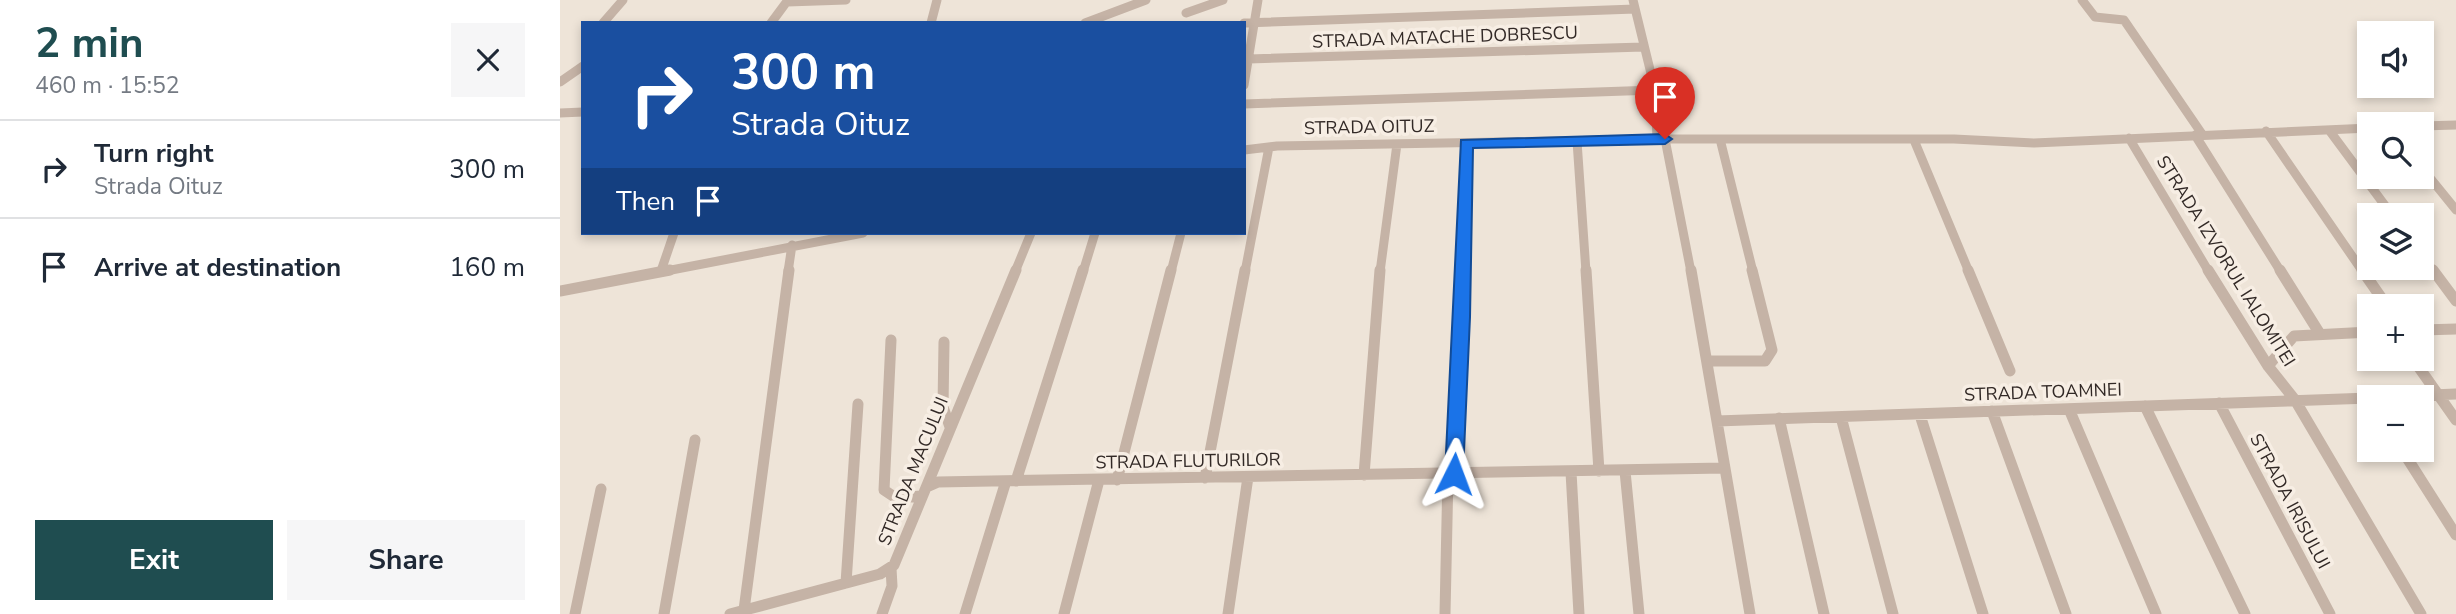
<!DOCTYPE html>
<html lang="en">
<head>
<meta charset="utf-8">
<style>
	:root { --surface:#fff; --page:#f6f6f7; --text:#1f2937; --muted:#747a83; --line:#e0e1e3; --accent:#1f4d50 }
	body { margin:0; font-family:"Nunito Sans",sans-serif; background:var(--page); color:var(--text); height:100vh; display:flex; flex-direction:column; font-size:26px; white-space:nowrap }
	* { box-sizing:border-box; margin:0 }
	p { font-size:23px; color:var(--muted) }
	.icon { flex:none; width:38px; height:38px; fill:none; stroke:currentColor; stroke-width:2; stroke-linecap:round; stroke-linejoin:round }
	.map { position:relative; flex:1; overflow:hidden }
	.panel { display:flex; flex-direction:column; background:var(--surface); width:560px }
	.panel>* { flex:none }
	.banner { position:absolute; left:21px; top:21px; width:665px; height:214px; border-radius:0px; box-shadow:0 4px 10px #0003; background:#1a4fa0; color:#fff; overflow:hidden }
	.controls { position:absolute; left:1797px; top:21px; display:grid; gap:14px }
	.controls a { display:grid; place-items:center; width:77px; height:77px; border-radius:0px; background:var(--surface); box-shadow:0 4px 10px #0003; font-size:35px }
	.pin { position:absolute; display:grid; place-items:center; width:60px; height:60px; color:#fff; margin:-72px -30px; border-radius:50% 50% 50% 0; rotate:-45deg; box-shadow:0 0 7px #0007 }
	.pin .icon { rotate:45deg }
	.me { position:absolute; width:77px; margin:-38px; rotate:3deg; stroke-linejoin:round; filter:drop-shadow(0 0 5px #0008) }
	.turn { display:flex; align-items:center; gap:24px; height:147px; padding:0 35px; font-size:32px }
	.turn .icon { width:91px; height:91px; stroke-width:2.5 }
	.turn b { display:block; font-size:49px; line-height:60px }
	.then { display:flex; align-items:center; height:66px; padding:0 35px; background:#0003; gap:14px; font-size:26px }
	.round { display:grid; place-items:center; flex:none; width:74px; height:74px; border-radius:0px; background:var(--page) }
	.summary { display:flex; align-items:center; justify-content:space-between; height:119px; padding:0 35px }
	h1 { font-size:42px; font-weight:700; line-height:52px; color:var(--accent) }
	.cta { display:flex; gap:14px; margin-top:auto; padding:14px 35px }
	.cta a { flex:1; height:80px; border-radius:0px; background:var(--accent); color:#fff; font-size:28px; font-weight:700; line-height:80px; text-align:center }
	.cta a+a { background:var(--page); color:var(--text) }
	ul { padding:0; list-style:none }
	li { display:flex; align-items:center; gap:21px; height:98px; padding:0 35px; border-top:2px solid var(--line) }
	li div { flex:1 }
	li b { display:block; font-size:26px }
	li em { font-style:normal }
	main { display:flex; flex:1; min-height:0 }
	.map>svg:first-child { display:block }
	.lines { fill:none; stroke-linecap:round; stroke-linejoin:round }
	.street-far1 { stroke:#c5b3a6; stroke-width:9 }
	.street { stroke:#c5b3a6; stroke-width:11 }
	.route { fill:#1a73e8; stroke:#114b97; stroke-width:2 }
	.labels { text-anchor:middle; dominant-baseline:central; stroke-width:7; stroke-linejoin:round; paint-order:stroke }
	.street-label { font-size:18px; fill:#322926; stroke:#f7eee4 }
</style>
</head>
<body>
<main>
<section class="panel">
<div class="summary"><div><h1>2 min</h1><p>460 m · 15:52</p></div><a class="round"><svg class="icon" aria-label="close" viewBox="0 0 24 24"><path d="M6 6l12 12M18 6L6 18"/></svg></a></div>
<ul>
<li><svg class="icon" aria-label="right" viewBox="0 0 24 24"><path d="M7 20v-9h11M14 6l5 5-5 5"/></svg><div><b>Turn right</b><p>Strada Oituz</p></div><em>300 m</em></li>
<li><svg class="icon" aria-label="arrive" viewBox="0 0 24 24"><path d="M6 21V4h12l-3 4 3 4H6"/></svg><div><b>Arrive at destination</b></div><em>160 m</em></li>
</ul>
<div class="cta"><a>Exit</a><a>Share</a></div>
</section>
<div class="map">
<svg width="1896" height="614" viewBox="0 0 1896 614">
	<rect width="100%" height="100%" fill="#eee4d8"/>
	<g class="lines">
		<path class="street-far1" d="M1073 0 1095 90 1097 139
			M1522 0 1535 17 1564 20 1642 134
			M227 2 286 0
			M626 13 663 0
			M43 23 63 0
			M211 23 228 0
			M371 23 377 0
			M525 23 586 0
			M684 23 1075 9
			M689 59 1083 47
			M0 82 23 66
			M684 85 698 0
			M684 104 1095 90
			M0 113 23 112
			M1862 126 1896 125
			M1769 130 1832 215
			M1706 131 1803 272
			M1635 135 1721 272
			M1569 138 1649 272
			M1105 139 1131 272
			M1160 139 1193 272
			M1354 140 1409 272
			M1017 141 1026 272
			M684 150 717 146 1105 139H1394L1474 143 1810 128
			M1862 168 1896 210
			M1862 255 1874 272
			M101 271 114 233
			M101 272 303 233
			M228 272 232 245
			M455 272 471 233
			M523 272 535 233
			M611 272 621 233
			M685 272 709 147
			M820 272 837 144
			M903 272 906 144"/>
		<path class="street" d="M1026 270 1039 471
			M1131 270 1190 614
			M1408 270 1450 371
			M1648 270 1708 366 1735 400 1861 614
			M1720 270 1760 334
			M1802 270 1827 306
			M1873 270 1896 301
			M0 291 110 270
			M1862 330 1896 329
			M331 340 324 490 336 498 361 496
			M384 342 383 407 390 427
			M1853 359 1896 420
			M1149 361H1205L1212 350 1192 270
			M1708 366 1734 336 1810 332
			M1823 397 1896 394
			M1659 403 1770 614
			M1585 406 1685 614
			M1509 409 1596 614
			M1432 411 1506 614
			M1360 415 1423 614
			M1281 417 1333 614
			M1219 418 1264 614
			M1157 421 1810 398
			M1842 450 1896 535
			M1065 471 1079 614
			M1011 472 1019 614
			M894 474 903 270
			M804 475 820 270
			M645 478 685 270
			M557 480 611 270
			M456 481 523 270
			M369 486 378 482 1164 468
			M286 583 298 404
			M184 610 229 270
			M15 614 41 489
			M104 614 135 440
			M170 614 320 574 334 565 456 270
			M322 614 332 586 331 568
			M405 614 446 481
			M504 614 539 480
			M668 614 688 477
			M885 614 888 474"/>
	</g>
	<path class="route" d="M1105 134 1112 139 1105 144 913 148 910 317 903 474 900 480 894 482 887 480 885 474 901 140Z"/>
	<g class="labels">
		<g class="street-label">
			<text transform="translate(885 37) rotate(-2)">STRADA MATACHE DOBRESCU</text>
			<text transform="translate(809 127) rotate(-1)">STRADA OITUZ</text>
			<text transform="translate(1666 261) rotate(58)">STRADA IZVORUL IALOMITEI</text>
			<text transform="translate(1483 392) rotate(-2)">STRADA TOAMNEI</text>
			<text transform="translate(628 461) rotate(-1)">STRADA FLUTURILOR</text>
			<text transform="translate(353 471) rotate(-68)">STRADA MACULUI</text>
			<text transform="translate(1730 501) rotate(62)">STRADA IRISULUI</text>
		</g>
	</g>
</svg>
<div class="controls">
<a><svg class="icon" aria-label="sound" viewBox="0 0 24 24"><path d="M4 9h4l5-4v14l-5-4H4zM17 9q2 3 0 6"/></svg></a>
<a><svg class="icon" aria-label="search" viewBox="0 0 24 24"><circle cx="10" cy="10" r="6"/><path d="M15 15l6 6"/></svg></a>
<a><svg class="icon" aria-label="layers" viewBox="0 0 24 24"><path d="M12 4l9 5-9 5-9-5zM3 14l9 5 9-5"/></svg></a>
<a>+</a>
<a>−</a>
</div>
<div class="pin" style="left:1105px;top:139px;background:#d93025"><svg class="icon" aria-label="arrive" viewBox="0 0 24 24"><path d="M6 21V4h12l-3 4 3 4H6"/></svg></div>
<svg class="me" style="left:894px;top:474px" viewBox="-20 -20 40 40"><path d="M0-17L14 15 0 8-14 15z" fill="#1a73e8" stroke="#fff" stroke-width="4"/></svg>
<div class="banner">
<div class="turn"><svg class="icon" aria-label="right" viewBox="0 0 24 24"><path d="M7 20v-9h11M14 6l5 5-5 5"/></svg><div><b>300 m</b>Strada Oituz</div></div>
<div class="then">Then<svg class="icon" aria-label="arrive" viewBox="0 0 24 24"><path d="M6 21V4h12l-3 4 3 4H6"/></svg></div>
</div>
</div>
</main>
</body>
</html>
